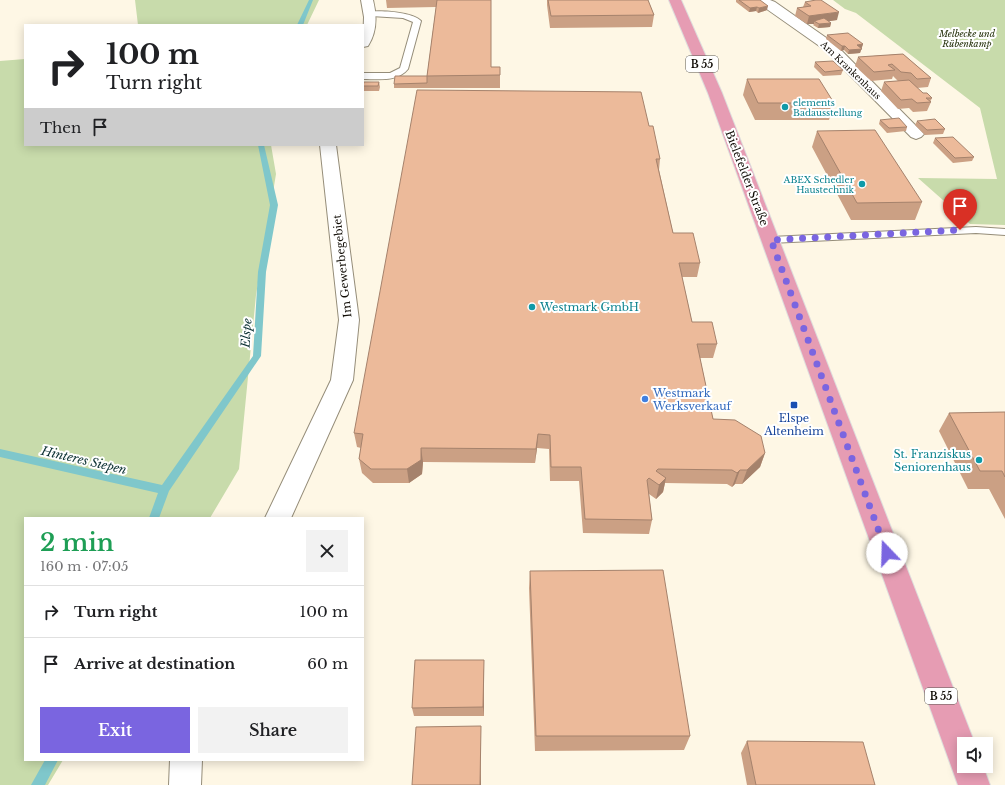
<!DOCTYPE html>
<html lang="en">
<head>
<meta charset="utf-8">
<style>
	:root { --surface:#fff; --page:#f2f2f2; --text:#202124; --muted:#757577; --line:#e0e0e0; --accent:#7a65e0 }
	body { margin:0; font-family:"Libre Baskerville",serif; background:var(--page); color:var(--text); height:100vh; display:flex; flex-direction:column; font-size:15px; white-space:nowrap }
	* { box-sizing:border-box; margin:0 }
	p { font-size:13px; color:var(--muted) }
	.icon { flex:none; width:22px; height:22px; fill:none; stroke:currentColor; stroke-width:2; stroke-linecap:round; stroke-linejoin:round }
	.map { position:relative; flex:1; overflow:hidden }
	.panel { position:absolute; left:24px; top:517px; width:340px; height:244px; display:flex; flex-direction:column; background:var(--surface); border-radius:0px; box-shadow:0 2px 10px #0003 }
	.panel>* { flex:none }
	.hud { position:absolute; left:24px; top:24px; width:340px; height:122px; border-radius:0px; box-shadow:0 2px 10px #0003; background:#fff; color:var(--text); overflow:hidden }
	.fabs { position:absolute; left:957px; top:737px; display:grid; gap:8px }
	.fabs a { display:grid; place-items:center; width:36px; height:36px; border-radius:0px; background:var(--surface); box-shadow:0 2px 10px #0003; font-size:20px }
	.pin { position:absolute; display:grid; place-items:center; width:34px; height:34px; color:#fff; margin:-41px -17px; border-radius:50% 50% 50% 0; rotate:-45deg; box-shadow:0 0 4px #0007 }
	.pin .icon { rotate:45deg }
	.me { position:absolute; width:44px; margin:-22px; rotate:339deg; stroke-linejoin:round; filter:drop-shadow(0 0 3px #0008) }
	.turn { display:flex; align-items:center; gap:14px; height:84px; padding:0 16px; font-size:18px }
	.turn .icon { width:52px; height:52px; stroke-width:2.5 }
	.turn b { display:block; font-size:28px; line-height:34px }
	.then { display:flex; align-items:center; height:38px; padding:0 16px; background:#0003; gap:8px; font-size:15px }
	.round { display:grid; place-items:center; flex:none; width:42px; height:42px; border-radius:0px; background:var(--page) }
	.headline { display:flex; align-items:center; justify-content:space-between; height:68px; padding:0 16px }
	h1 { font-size:24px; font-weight:600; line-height:30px; color:#1e9e55 }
	.primary-button { display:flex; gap:8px; margin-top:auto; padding:8px 16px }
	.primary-button a { flex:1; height:46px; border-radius:0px; background:var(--accent); color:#fff; font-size:16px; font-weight:600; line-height:46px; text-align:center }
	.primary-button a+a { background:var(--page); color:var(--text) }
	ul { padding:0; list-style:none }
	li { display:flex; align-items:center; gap:12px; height:52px; padding:0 16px; border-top:1px solid var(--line) }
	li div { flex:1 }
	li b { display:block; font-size:15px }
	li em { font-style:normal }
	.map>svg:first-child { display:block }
	.green { fill:#c8dbab }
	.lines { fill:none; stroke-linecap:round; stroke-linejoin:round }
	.stream { fill:#7fc7cb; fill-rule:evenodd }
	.lane-casing { stroke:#958d79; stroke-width:2 }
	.street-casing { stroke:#958d79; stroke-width:2 }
	.primary-casing { stroke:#dedddc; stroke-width:2 }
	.lane { fill:#fff; fill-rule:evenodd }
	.street { fill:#fff; fill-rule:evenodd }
	.primary { fill:#e69cb3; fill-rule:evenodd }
	.wall { fill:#cba084 }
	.shaded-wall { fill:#a5826c }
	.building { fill:#ecba9a; stroke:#a5826c }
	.route { stroke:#7a65e0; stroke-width:7; stroke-dasharray:0 12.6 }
	.culture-dot { fill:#0f9aa8; stroke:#fff; stroke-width:1.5 }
	.shop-dot { fill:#3f7fe0; stroke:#fff; stroke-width:1.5 }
	.transit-dot { fill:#1a4fb4; stroke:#fff; stroke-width:1.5 }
	.labels { text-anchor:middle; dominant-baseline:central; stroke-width:4; stroke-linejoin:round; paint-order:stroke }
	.far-park-label { font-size:9px; font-style:italic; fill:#24300a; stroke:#fff }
	.far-street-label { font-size:9px; fill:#120e07; stroke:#fff }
	.far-culture-label { font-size:9px; fill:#0d838f; stroke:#fff; text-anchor:start }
	.shield { fill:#fff; stroke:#595651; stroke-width:1 }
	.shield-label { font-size:10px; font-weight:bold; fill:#120e07 }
	.street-label { font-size:11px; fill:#120e07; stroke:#fff }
	.culture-label { font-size:11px; fill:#0d838f; stroke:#fff; text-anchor:start }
	.shop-label { font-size:11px; fill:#366cbe; stroke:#fff; text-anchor:start }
	.transit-label { font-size:11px; fill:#164399; stroke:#fff }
	.water-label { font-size:12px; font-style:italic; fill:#0b3032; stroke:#fff }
</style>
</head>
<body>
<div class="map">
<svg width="1005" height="785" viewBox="0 0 1005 785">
	<rect width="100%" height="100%" fill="#fef7e5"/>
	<path class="green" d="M135 0H319L307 25H138Z
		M833 0H1005V225L970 224 918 178 997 179 980 108 856 13 845 9Z
		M25 59V145H271L276 174 256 295 239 469 210 518H25V760H63L48 785H0V61Z"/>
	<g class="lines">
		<path class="stream" d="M309 0H313L303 25H297Z
			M258 145H264L278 205 266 272 261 356 169 491 159 518H149L158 493 0 457V449L162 485 253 356 258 272 270 205Z
			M45 760H58L45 785H31Z"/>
		<g class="lane-casing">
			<path id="lane" d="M368 12C380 10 413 12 421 21L408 69C398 82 378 79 363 79V73H390L400 68 413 22 403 18 371 16H368Z
				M976 227 1005 229V235L976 233 771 243 767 242 765 240 767 238 771 237Z"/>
		</g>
		<g class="street-casing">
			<path id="street" d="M361 0H373C377 16 377 32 368 46L363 47 364 17Z
				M754 0H770L775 2 835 44 921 131 924 134 921 137 916 139 911 137 825 50Z
				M320 145H336L359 320 353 380 291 518H265L331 380 339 320Z
				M170 760H202L201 785H169Z"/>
		</g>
		<g class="primary-casing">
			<path id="primary" d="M669 0H681L722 93 975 744H964V766H983L990 785H958L708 93Z"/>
		</g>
		<use href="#lane" class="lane"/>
		<use href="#street" class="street"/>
		<use href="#primary" class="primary"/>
	</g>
	<path class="wall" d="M386 0H491V67H500V88H394V84L427 76 436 7 387 8Z
		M547 0H648L654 15 652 27 550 28 547 5Z
		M736 0H760L767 10 758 13 756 11 749 12 736 2Z
		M805 2 837 20 829 21 831 23 830 27 818 28 813 25 814 24H807L795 16 797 8 803 7Z
		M827 35 863 44 860 53 848 54 844 50 841 51 826 39Z
		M903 54 931 78 928 87 917 88 923 93 932 98 930 102H931L927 111 913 112 909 108 898 109 881 91 884 82 898 81 893 76 892 79 871 81 855 66 858 57Z
		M815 62 843 70 841 75 823 76 814 67Z
		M747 79 834 103 829 120H755L743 95Z
		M379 82 380 87 379 91H363V85Z
		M880 120 907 127 906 131 887 133 879 124Z
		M917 121 945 129 943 134 925 135 915 125Z
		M649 126 660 159 659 170 673 233 700 263 697 277H682L692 322 717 344 713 358H700L713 419 765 453 760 467 742 484H735L732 487 727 484 665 483 663 492 656 499 649 494 652 520 649 534 583 533 579 481H550L549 449 537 448 535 463 423 462 422 474 409 483H373L362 473 359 459 361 448 357 447 354 433Z
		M817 131 922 202 915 220H851L812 147Z
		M935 138 974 157 972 161 953 163 933 143Z
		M1005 412V519L989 489H968L939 431 949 413Z
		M530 571 690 736 684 750 535 751 529 588Z
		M484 669V716H414L412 708Z
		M747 741 875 785H747L741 753Z"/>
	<path class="shaded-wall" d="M768 6 767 10 758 13 759 8Z
		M757 7 756 11 749 12 750 8Z
		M839 12 837 20 817 23 814 21V24H807L809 16Z
		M831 23 830 27 818 28 819 24Z
		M863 44 860 53 848 54 849 50 857 45Z
		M842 46H845L844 50 841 51Z
		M538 434 537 448 535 463 536 449Z
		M421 448 423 462 422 474 409 483 407 469Z
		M765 453 760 467 742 484 747 470Z
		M740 470 735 484 732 487 737 473Z
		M666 478 663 492 656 499 659 485Z
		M484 660V716L483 707Z
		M481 726V785H480Z"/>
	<path class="building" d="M437 0H491V67H500V75L427 76Z
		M548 0H648L654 15 551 16Z
		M739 0H760L768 6 759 8 757 7 750 8Z
		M816 0H821L839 12 809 16 797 8 811 6 805 2Z
		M824 18 831 23 819 24 814 21Z
		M848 33 863 44 857 45 862 49 849 50 845 46H842L827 35Z
		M903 54 931 78 917 79 911 73 901 72 892 64 888 65 895 70 874 72 858 57Z
		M833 61 843 70 825 72 815 62Z
		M395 76H427V83L394 84Z
		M747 79H819L834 103H758Z
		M909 80 923 93H927L932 98H926L931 102 917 103 912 99 901 100 884 82Z
		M364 82H379L378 86H363Z
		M417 90 641 92 649 126H653L660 159H656L673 233H693L700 263H679L692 322H712L717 344H697L713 419 735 420 761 436 765 453 747 470H740L737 473 732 470 658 469 656 471 666 478 659 485 649 478 647 480 652 520 585 519 581 467H551L550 435 538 434 536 449 421 448V460L407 469H371L359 459 363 434 354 433Z
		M899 118 907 127 889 128 880 120Z
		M935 119 945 129 927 130 917 121Z
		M875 130 922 202 857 203 817 131Z
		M953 137 974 157 955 158 935 138Z
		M1005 412V477L1002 471H980L949 413Z
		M663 570 690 736H536L530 571Z
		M415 660H484L483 707 412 708Z
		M481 726 480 785H412L416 727Z
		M747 741 863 742 875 785H756Z"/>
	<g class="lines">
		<path class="route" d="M887 553 771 240 960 230"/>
	</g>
	<g class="culture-dot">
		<circle cx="785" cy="107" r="4"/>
		<circle cx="862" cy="184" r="4"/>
		<circle cx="532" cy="307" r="4"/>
		<circle cx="979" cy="460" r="4"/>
	</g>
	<circle class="shop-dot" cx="645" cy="399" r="4"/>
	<rect class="transit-dot" x="790" y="401" width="8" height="8" rx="2"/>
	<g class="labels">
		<g class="far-park-label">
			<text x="967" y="33">Melbecke und<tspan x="967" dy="10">Rübenkamp</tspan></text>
		</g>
		<g class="far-street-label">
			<text transform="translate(851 70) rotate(44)">Am Krankenhaus</text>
		</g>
		<g class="far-culture-label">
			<text x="793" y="102">elements<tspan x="793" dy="10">Badausstellung</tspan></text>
			<text x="854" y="179" text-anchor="end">ABEX Schedler<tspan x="854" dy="10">Haustechnik</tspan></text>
		</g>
		<g class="shield">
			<rect x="686" y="56" width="32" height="16" rx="3"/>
			<rect x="925" y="688" width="32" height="16" rx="3"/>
		</g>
		<g class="shield-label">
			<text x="702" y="64">B 55</text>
			<text x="941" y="696">B 55</text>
		</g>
		<g class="street-label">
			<text transform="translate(747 178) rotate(69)">Bielefelder Straße</text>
			<text transform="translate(342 266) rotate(-96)">Im Gewerbegebiet</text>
		</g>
		<g class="culture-label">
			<text x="540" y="307">Westmark GmbH</text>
			<text x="971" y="454" text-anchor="end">St. Franziskus<tspan x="971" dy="13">Seniorenhaus</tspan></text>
		</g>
		<g class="shop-label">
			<text x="653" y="393">Westmark<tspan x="653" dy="13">Werksverkauf</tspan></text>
		</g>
		<g class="transit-label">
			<text x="794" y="418">Elspe<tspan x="794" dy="13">Altenheim</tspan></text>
		</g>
		<g class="water-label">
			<text transform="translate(246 333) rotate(-86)">Elspe</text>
			<text transform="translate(84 460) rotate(13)">Hinteres Siepen</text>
		</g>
	</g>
</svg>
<div class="fabs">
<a><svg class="icon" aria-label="sound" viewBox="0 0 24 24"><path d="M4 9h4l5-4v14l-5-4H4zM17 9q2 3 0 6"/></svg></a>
</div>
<div class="pin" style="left:960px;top:230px;background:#d93025"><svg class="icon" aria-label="arrive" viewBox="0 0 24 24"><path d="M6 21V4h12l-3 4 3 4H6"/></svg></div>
<svg class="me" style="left:887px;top:553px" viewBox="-20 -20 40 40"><circle r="19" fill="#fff"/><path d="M0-13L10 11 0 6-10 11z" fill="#7a65e0"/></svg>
<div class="hud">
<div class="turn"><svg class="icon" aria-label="right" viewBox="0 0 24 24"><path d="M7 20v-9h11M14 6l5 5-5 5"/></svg><div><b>100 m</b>Turn right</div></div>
<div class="then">Then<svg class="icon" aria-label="arrive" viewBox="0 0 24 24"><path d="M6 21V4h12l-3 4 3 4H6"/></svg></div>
</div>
<section class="panel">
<div class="headline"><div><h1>2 min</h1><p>160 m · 07:05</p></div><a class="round"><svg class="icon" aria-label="close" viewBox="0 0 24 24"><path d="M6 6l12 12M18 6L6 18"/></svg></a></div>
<ul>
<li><svg class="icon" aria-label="right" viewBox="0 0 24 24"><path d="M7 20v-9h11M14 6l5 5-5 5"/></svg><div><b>Turn right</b></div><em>100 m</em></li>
<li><svg class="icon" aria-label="arrive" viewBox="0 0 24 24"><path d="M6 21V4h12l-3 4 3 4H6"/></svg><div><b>Arrive at destination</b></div><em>60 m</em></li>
</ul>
<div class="primary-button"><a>Exit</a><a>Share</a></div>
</section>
</div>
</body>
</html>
